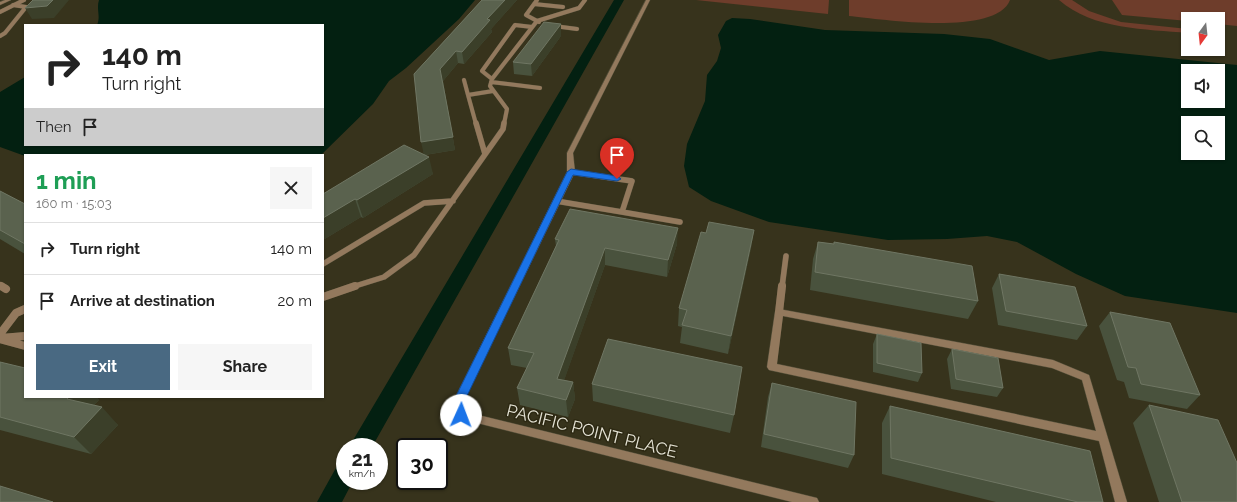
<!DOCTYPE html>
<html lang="en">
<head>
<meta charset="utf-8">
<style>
	:root { --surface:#fff; --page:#f6f6f6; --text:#222; --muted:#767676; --line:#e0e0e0; --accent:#496982 }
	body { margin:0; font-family:Raleway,sans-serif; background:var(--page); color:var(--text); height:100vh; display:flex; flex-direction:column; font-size:15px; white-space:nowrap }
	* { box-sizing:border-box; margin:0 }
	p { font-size:13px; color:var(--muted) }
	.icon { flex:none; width:22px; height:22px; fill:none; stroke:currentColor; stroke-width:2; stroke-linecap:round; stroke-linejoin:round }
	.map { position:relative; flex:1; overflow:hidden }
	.panel { position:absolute; left:24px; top:154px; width:300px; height:244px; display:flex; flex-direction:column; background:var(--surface); border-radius:0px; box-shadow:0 1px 3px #0004 }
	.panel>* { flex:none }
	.banner { position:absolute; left:24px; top:24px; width:300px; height:122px; border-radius:0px; box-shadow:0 1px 3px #0004; background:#fff; color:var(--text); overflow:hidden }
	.needle { width:26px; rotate:195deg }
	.tools { position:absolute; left:1181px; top:12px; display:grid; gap:8px }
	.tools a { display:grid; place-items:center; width:44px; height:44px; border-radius:0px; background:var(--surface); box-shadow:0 1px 3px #0004; font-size:20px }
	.speed { position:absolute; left:336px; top:438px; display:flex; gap:8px; font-size:20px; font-weight:700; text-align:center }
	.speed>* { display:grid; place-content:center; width:52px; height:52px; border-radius:50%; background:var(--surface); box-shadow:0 1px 3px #0004; line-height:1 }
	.speed small { font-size:10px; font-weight:400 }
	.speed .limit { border:2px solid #111; border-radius:6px; background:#fff; color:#111 }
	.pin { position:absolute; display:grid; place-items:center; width:34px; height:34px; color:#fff; margin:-41px -17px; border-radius:50% 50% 50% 0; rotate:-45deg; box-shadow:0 0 4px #0007 }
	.pin .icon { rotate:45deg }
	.me { position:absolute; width:44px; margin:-22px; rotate:2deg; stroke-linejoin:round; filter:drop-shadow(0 0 3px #0008) }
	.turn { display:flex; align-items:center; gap:14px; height:84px; padding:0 12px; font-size:18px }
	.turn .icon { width:52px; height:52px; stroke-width:2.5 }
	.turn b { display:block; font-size:28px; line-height:34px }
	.then { display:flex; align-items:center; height:38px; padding:0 12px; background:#0003; gap:8px; font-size:15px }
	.round { display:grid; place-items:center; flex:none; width:42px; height:42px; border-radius:0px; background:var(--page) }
	.headline { display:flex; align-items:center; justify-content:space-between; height:68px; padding:0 12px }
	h1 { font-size:24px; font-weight:700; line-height:30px; color:#1e9e55 }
	.cta { display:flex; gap:8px; margin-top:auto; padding:8px 12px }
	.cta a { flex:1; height:46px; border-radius:0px; background:var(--accent); color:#fff; font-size:16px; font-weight:700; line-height:46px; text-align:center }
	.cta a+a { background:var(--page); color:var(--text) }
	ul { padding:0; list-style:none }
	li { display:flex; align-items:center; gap:12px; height:52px; padding:0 12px; border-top:1px solid var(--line) }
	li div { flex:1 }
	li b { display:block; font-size:15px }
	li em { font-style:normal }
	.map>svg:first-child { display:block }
	.green { fill:#6e3d2b }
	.water { fill:#032011; fill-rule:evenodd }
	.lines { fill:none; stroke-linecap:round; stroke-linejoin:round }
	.canal { fill:#032011; fill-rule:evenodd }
	.service-far2-casing { stroke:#534f3a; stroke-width:4.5 }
	.service-far1-casing { stroke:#534f3a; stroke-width:6 }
	.service-casing { stroke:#534f3a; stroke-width:8 }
	.minor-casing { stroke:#534f3a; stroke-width:1 }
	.service-far2 { stroke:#93795d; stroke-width:4 }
	.service-far1 { stroke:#93795d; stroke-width:5.5 }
	.service { stroke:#93795d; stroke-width:8 }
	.minor { fill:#93795d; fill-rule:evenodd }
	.wall { fill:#49523d }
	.shaded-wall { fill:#3b3f29 }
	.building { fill:#5a624e; stroke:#6f7663 }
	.route { fill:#1a73e8; stroke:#114b97 }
	.labels { text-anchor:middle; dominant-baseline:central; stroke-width:3; stroke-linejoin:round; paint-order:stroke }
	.near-street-label { font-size:17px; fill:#e5e3d5; stroke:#2d2913 }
</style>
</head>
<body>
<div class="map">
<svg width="1237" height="502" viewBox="0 0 1237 502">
	<rect width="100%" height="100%" fill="#37331c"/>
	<path class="green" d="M696 0H829L828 14Z
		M849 0H1010C996 37 880 19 849 16Z
		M1059 0H1072L1089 11 1121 22 1188 29V33C1146 29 1093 30 1059 0Z
		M1112 0H1237V26L1218 24V19H1188V21L1122 15Z"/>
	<path class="water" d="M99 0H475L459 19 406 68 389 81 373 104 321 155 25 156 0 147V92L25 77V145H323V25H97C101 16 96 9 99 0Z
		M732 18 750 19 825 30 944 34 990 39 1049 60 1100 51 1237 65V313L1125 296 1076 274 1017 242 987 236 947 239 888 240 769 222 711 201 689 187 684 166 687 144 705 101 707 75 717 61 721 48 718 35 726 21ZM1188 71H1218V101H1188ZM1188 123H1218V153H1188Z"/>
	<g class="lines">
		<path class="canal" d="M614 0H624L372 447H349Z
			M345 462V481H353L342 502H317L337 466Z"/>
		<g class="service-far2-casing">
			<path id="service-far2" d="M537 0 526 15 539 22
				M534 4 563 7
				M0 12 24 0
				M554 26 577 29
				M0 36 5 33 26 7 13 5
				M492 79 482 71 515 25 532 27
				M464 80 468 95
				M491 82 540 88
				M476 124 468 95 493 91
				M504 124 507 109 490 86 492 79 537 21 579 8 585 0"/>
		</g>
		<g class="service-far1-casing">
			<path id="service-far1" d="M476 123 485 154
				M556 201 622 212 632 181 571 172
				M622 212 680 222
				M323 264 424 203 453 201
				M0 286 3 287
				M352 287 384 277 414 255 503 129 504 123
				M782 287 786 256"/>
		</g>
		<g class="service-casing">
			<path id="service" d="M1 286 6 289
				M323 297 355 286
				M779 312 782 286
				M0 334 16 313 25 309
				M1 338 25 336
				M0 339 25 346"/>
		</g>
		<g class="minor-casing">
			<path id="minor" d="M5 0H11L0 5V2Z
				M646 0H650L573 153 575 172 464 400 466 412 813 497 817 498 819 502H792L461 419 457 418 454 400 567 172V153Z
				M779 309 1053 360 1089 375 1127 502H1115L1099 441 769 370 767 367 775 312 776 310ZM783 316 1052 368 1082 380 1096 431 777 364Z"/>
		</g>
		<use href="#service-far2" class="service-far2"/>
		<use href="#service-far1" class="service-far1"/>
		<use href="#service" class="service"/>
		<use href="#minor" class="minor"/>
	</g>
	<path class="wall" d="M482 0H517L491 29 492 32 464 64 458 63 443 81 455 150 425 155 433 174 363 218 361 217 323 240V194L424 155 414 74Z
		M561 36 532 76 514 74 513 62Z
		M0 191 25 204V254L0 239Z
		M754 230 751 248 728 354 680 343 682 327 678 326 679 308 706 233Z
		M555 239 677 244 667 277 605 265 564 380 573 382 575 399 568 417 520 405 517 388 527 368 511 365 508 348 556 246Z
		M818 242 834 244V242L978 301 968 319 810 290 813 259Z
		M999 274 1087 326 1077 340 998 325 992 288Z
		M1110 312 1200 395 1187 409 1129 398 1124 382 1117 380 1099 326Z
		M877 334 922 373 918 382 873 372V344Z
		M952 349 1003 388 997 397 951 389 947 359Z
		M0 362 25 397H96L99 400 94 405 118 425 91 454 0 430Z
		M772 383 854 455 848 468 761 447 768 397Z
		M592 384 734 415 730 433 593 401Z
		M1149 405 1237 502H1159L1133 423Z
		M890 406 1103 502H996L882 474V423Z"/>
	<path class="shaded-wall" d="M53 0H69L54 18 32 19 25 8Z
		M505 0H517L491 29 492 32 464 64 462 52 487 19Z
		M561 24V36L532 76 531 64Z
		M456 51 458 63 443 81 455 150 424 155 421 142 440 69Z
		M429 157 433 174 363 218 357 200Z
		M355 199 361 217 323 240V218Z
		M678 228 677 244 667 277 668 260Z
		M754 230 751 248 728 354 731 336Z
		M605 248V265L559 395 557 379Z
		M573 382 575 399 568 417 566 400Z
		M69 397H96L99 400 84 416 67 399Z
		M102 407 118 425 91 454 74 437Z"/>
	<path class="building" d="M33 0H53L47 6 25 8Z
		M482 0H505L487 19 490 20 462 52 456 51 440 69 453 137 421 142 414 74Z
		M544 22 561 24 531 64 513 62Z
		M404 145 429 157 357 200 355 199 323 218V194Z
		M0 191 25 204V244L0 230Z
		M570 209 678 228 668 260 605 248 557 379 573 382 566 400 517 388 534 353 508 348 559 240 555 239Z
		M709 222 754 230 731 336 682 325 687 310 679 308 701 232 706 233Z
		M818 242 834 244V242L972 266 978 301 815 272Z
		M999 274 1075 287 1087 326 1006 311Z
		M1110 312 1170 323 1200 395 1141 384 1136 368 1128 367Z
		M877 334 921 343 922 373 877 363Z
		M608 339 742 367 734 415 592 384Z
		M952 349 998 358 1003 388 956 379Z
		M0 362 25 368V397H69L67 399 102 407 74 437 0 417Z
		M772 383 856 402 854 455 764 434Z
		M1149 405 1218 420 1237 463V502H1182Z
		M890 406 1090 451 1103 502H1078L891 458Z
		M0 486 53 502H0Z"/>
	<path class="route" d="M571 169 617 176 621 179 617 181 573 175 465 400 467 415 465 418 461 420 457 418 454 400 567 172Z"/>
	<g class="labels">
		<g class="near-street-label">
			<text transform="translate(592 431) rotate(14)">PACIFIC POINT PLACE</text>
		</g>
	</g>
</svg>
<div class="tools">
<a><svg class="needle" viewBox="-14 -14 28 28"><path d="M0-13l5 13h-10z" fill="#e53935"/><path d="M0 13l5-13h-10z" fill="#767676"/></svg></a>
<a><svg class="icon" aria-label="sound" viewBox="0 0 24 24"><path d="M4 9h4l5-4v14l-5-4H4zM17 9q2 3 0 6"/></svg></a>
<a><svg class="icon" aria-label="search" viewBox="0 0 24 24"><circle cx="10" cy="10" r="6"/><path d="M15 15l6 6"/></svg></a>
</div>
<div class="speed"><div>21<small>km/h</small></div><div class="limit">30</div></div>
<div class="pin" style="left:617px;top:179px;background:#d93025"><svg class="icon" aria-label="arrive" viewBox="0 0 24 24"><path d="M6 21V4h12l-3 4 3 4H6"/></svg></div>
<svg class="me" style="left:461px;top:415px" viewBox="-20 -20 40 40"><circle r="19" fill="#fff"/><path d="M0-13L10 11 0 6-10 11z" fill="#1a73e8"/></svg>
<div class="banner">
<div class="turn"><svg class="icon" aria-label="right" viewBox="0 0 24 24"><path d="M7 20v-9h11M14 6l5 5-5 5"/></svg><div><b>140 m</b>Turn right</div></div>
<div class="then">Then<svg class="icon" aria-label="arrive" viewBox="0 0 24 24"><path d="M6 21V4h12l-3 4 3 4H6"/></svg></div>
</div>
<section class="panel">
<div class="headline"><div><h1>1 min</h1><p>160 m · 15:03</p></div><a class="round"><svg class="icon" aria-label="close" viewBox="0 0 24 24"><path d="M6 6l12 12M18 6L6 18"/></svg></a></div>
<ul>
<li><svg class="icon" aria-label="right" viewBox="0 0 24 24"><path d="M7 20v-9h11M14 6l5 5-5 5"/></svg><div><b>Turn right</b></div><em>140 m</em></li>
<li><svg class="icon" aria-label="arrive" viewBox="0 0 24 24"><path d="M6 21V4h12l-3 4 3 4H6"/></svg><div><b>Arrive at destination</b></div><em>20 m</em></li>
</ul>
<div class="cta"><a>Exit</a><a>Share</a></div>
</section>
</div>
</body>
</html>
